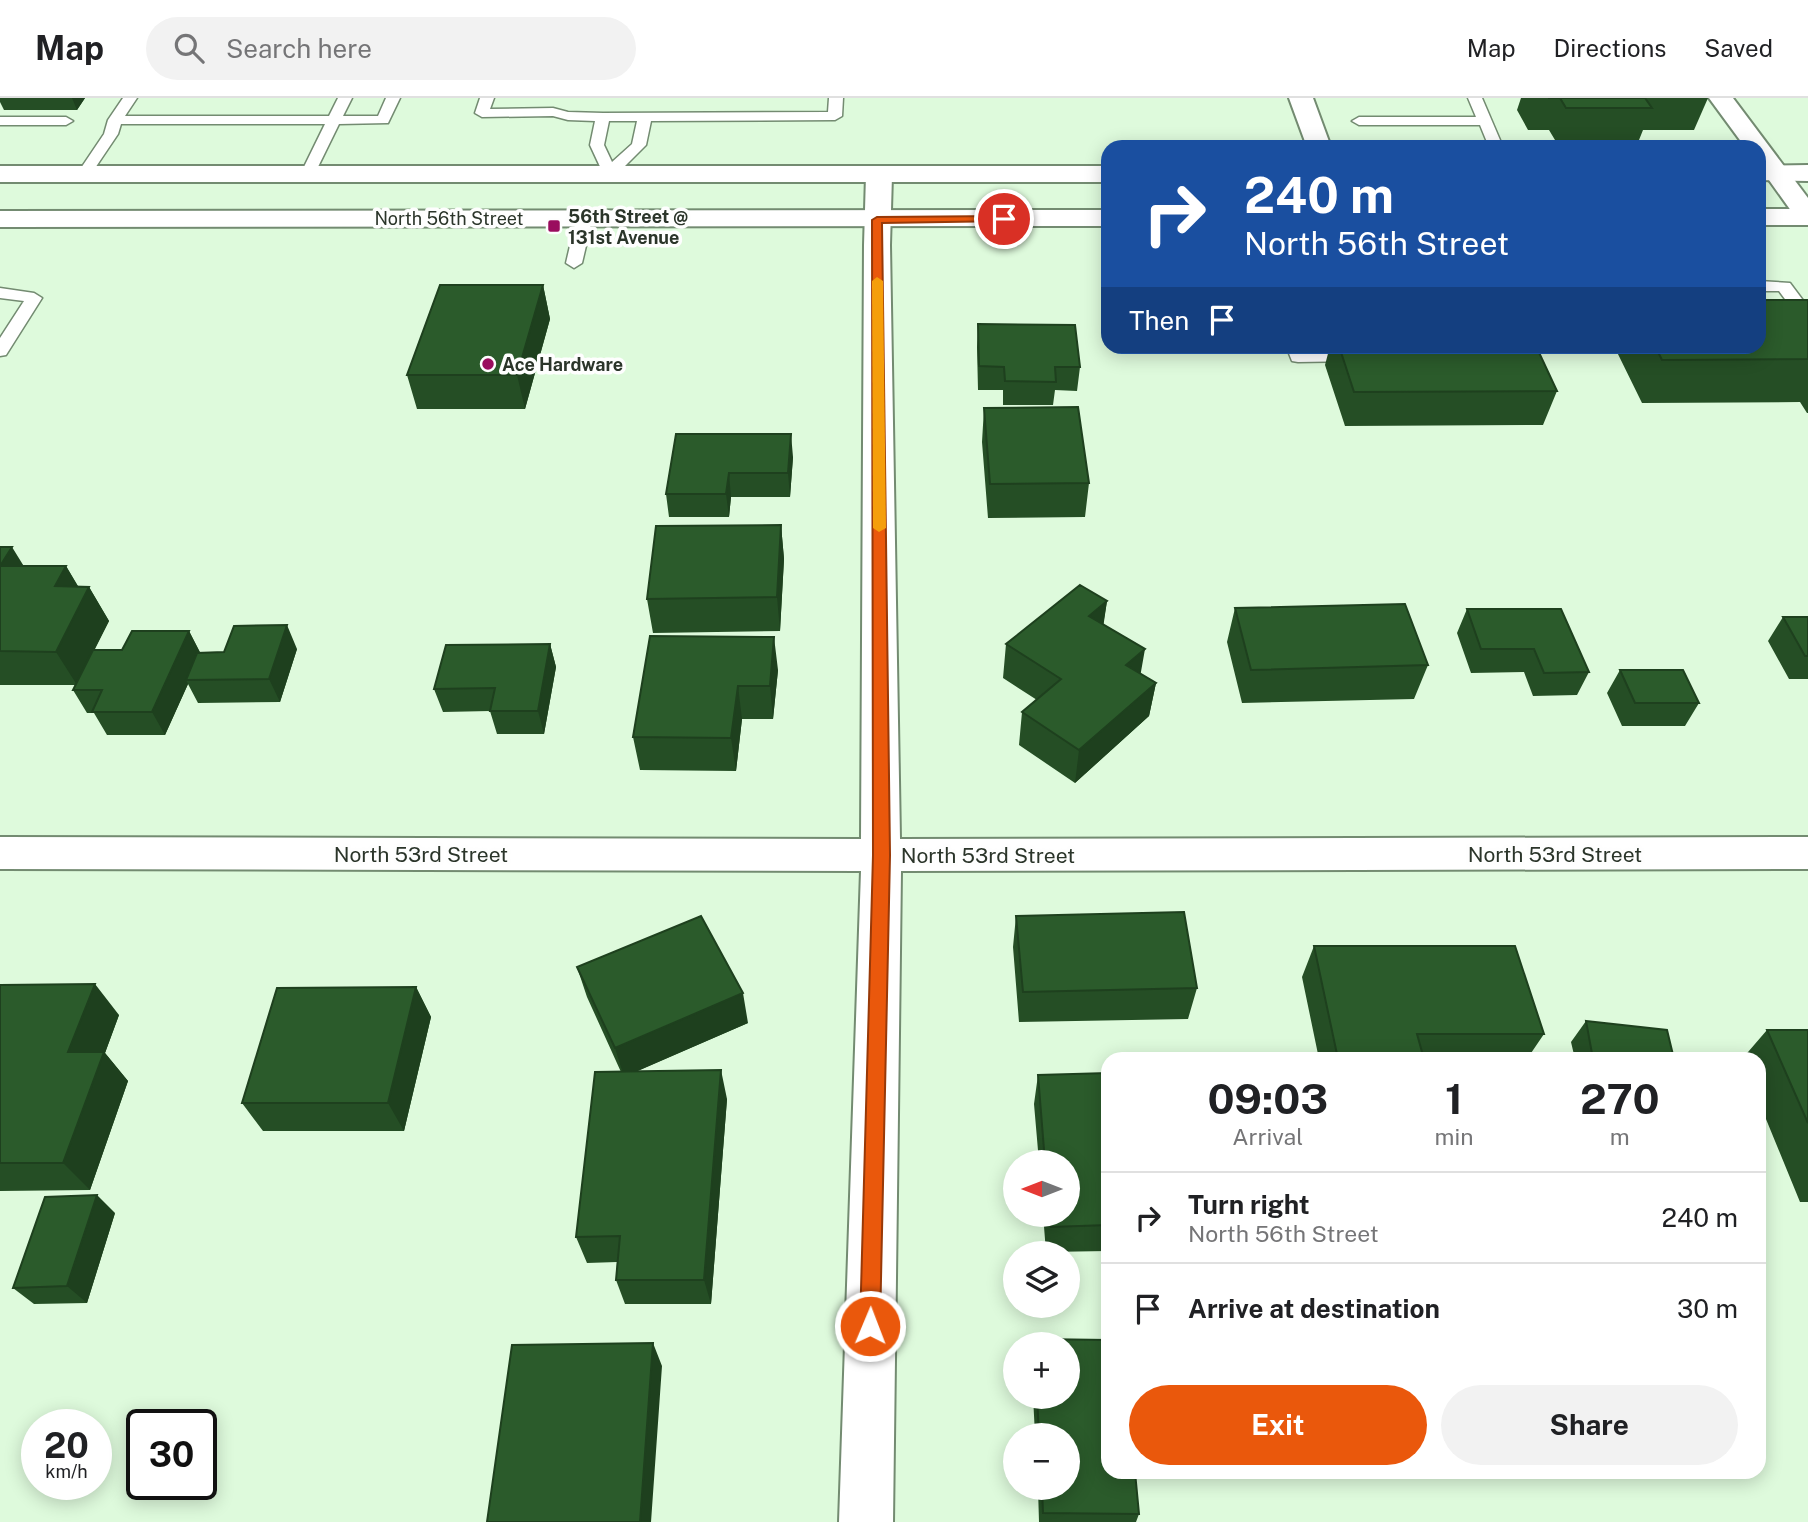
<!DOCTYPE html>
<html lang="en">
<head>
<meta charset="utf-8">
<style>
	:root { --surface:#fff; --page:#f2f2f2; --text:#202124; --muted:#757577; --line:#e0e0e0; --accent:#ea580c }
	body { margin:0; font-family:"Public Sans",sans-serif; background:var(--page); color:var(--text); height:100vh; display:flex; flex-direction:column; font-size:26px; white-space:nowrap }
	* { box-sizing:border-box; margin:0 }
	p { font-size:23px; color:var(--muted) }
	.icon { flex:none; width:38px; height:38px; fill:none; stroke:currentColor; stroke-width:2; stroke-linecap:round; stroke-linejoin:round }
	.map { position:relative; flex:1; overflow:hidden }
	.side { position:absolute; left:1101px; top:954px; width:665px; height:427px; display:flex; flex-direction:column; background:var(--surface); border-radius:21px; box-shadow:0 4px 18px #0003 }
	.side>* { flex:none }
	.hud { position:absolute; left:1101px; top:42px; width:665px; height:214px; border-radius:21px; box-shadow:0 4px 18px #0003; background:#1a4fa0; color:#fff; overflow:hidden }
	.needle { width:46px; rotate:270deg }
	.tools { position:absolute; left:1003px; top:1052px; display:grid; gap:14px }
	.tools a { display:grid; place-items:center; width:77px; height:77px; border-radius:50%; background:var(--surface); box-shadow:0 4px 18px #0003; font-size:35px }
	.speed { position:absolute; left:21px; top:1311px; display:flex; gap:14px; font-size:35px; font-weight:700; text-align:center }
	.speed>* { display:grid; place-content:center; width:91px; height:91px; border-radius:50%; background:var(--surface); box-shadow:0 4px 18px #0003; line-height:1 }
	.speed small { font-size:18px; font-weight:400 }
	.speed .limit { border:4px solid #111; border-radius:10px; background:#fff; color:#111 }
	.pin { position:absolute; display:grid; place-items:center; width:60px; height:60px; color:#fff; margin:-30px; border:4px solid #fff; border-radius:50%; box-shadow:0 2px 7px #0007 }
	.me { position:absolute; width:77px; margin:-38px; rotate:1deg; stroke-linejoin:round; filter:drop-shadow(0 0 5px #0008) }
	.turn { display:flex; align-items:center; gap:24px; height:147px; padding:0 28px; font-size:32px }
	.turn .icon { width:91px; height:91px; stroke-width:2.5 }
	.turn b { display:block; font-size:49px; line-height:60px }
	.then { display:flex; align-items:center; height:66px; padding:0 28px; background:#0003; gap:14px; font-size:26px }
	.eta { display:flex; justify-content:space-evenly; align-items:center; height:119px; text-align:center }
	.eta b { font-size:42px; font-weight:700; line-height:49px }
	.primary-button { display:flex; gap:14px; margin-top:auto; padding:14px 28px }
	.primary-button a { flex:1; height:80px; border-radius:42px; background:var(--accent); color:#fff; font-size:28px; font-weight:700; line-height:80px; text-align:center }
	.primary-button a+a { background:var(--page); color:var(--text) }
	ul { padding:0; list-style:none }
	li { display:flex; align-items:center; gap:21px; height:91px; padding:0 28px; border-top:2px solid var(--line) }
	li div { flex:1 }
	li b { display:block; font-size:26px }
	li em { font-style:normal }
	header { display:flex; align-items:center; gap:42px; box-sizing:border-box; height:98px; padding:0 35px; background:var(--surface); border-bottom:2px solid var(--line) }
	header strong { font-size:33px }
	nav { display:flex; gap:38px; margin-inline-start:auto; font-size:24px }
	.search { width:490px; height:63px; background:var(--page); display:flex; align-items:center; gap:18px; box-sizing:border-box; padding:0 24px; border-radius:38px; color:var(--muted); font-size:26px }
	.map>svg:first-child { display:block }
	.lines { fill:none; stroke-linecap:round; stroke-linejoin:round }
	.service-casing { stroke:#738b71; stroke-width:3 }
	.minor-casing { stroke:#738b71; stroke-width:4 }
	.secondary-casing { stroke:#738b71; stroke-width:4 }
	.service { fill:#fff; fill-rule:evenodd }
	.minor { fill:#fff; fill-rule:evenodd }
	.secondary { fill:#fff; fill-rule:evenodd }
	.wall { fill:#254e25 }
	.shaded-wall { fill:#1e401e }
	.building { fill:#2b5b2b; stroke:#1e401e; stroke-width:2 }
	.route { fill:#ea580c; stroke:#983908; stroke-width:2 }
	.slow { fill:#f59e0b }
	.poi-dot { fill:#9a0d5e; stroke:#fefefe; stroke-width:2.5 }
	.labels { text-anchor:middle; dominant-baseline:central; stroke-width:7; stroke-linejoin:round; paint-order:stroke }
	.far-poi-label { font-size:18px; font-weight:bold; fill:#2b352a; stroke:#fefefe; text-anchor:start }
	.far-street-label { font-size:18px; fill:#2b352a; stroke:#fefefe }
	.street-label { font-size:21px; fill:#2b352a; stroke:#fefefe }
</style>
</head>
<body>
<header>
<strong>Map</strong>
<div class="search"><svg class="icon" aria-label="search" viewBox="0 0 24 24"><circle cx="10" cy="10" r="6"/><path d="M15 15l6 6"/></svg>Search here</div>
<nav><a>Map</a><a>Directions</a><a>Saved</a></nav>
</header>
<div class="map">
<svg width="1808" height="1424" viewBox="0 0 1808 1424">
	<rect width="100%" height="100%" fill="#defadc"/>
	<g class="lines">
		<g class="service-casing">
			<path id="service" d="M123 0H137L125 18H329L338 0H352L343 18H378L386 0H400L388 25 339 26 315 75 308 79 301 75 325 26H121L118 36 89 79H79L77 76 104 36 108 22Z
				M480 0H494L490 11 553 10 568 14 603 15 828 14 829 0H843L842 18 835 22 651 23 646 47 615 78 610 79 603 75 590 47 595 23 568 22 553 18 482 19 475 15ZM609 23H637L632 46 612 64 604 47Z
				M1468 0H1482L1503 49H1489L1480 27H1359L1352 23 1359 19H1476Z
				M0 19H66L73 23 66 27H0Z
				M584 117 592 122 582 165 574 170 566 165 576 122Z
				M1759 183 1790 185 1808 209V225L1802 224 1779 193H1759Z
				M0 190 34 195 42 200 6 257 0 258V240L24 203 0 200Z
				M1286 248H1303L1305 254 1357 253 1366 258 1357 263 1298 264 1292 263Z"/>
		</g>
		<g class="minor-casing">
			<path id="minor" d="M1289 0H1313L1331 49H1307Z
				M1709 0H1733L1808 100V126L1799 124 1759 68V49H1745Z
				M879 69 888 72 892 77 890 147 900 741 1808 739V771L901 773 893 1424H839L861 773 0 771V739L861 741 864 147 866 77 870 72Z"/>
		</g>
		<g class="secondary-casing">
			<path id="secondary" d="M1808 67V83L1759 82V68Z
				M0 68H1108V84H0Z
				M1759 111H1808V127H1759Z
				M1108 112V128L0 129V113Z"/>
		</g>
		<use href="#service" class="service"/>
		<use href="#minor" class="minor"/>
		<use href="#secondary" class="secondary"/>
	</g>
	<path class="wall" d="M0 0H85L77 12H4L0 4Z
		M1521 0H1708L1694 32H1643L1639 42H1555L1549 32H1528L1517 12Z
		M543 187 550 221 525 311H417L407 277Z
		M1808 202V315H1807L1800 304 1642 305 1614 248H1759Z
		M978 226 1080 269 1077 293 1055 292 1053 307H1003V292H978L977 249Z
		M1330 248H1536L1557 293 1543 327 1345 328 1325 267Z
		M984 310 1089 385 1085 419 988 420 982 344Z
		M676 336 793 359 790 399H731L729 419H669L666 396Z
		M781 427 784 461 780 533 653 535 647 501Z
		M0 449 24 468H66L78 488 89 489 109 523 94 552H122L189 533 200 555 297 551 280 604 198 605 188 586 165 637H107L94 615H87L73 592 75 587H0Z
		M1107 503 1103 527 1141 576 1156 585 1149 618 1075 685 1019 647 1022 614 1037 602 1003 580 1006 546Z
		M1235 510 1428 567 1414 601 1242 605 1227 544Z
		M1467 511 1589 574 1577 597 1533 598 1524 574 1471 575 1457 535Z
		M1783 519H1808V581H1789L1768 543Z
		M650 538 778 572 773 621H742L736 673 640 672 633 639Z
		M550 546 556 569 544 636H497L490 613 443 614 434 591Z
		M1620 572 1699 605 1685 628H1622L1607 595Z
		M1016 818 1197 890 1188 921 1019 924 1013 849Z
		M1314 848 1544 936 1527 961H1319L1302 879Z
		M577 869 748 925 637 973 727 1001 711 1206H625L616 1182 617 1164 587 1165 576 1139 621 974 587 899Z
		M0 887 119 917 105 955 128 983 90 1092 0 1093Z
		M416 889 431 919 404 1033H263L242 1005Z
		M1586 923 1674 961H1575L1571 944Z
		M1767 932H1808V1104H1800L1759 1004V961H1742Z
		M1108 975V1153L1046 1154 1043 1116H1068V1064H1039L1034 1006 1038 977Z
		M115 1115 87 1205 34 1206 13 1190Z
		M1035 1241 1108 1242V1374H1135L1139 1416 1136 1424H1039L1038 1390H1068V1337H1035L1033 1298H1068V1246H1034Z"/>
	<path class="shaded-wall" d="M72 0H85L77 12Z
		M543 187 550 221 525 311 517 277Z
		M791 336 793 359 790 399 788 375Z
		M729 375 731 399 729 419 726 396Z
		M781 427 784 461 780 533 777 499Z
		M12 449 33 483 0 469Z
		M66 468 84 499 89 489 109 523 77 587 56 554 55 488Z
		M1107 503 1102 537 1089 518Z
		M287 527 297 551 280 604 269 581Z
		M189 533 201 556 186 582 188 586 165 637 152 614Z
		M774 539 778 572 773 621 770 588Z
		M550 546 556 569 544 636 538 613Z
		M1145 551 1139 585 1126 567Z
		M1156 585 1149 618 1075 685 1079 652Z
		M738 588 742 621 736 673 731 640Z
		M95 886 119 917 105 955 128 983 90 1092 63 1065 68 954Z
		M416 889 431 919 404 1033 388 1005Z
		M743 895 748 925 624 979 615 950Z
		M721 972 727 1001 711 1206 704 1182Z
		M97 1097 115 1115 87 1205 67 1188Z
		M653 1245 662 1268 651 1424H640Z"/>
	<path class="building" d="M1548 0H1645L1652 10H1566L1560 0Z
		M440 187H543L517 277H407Z
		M1759 202H1808V261L1662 262 1655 248H1759Z
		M978 226 1075 227 1080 269H1055L1056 284 1005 283 1004 269 979 268Z
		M1339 248H1536L1557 293 1354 294Z
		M1078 309 1089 385 990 386 984 310Z
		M676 336H791L788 375H729L726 396H666Z
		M781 427 777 499 647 501 656 428Z
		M0 449H12L0 468Z
		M0 468H66L55 488 89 489 56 554 0 553Z
		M1080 487 1107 503 1089 518 1145 551 1126 567 1156 585 1079 652 1022 614 1061 581 1006 546Z
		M1405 506 1428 567 1251 572 1235 510Z
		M1467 511H1561L1589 574 1544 575 1534 551H1481Z
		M1783 519H1808V558H1805Z
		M287 527 269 581 186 582 197 555 224 554 234 528Z
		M132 533H189L152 614H92L102 592H73L93 552H122Z
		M650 538 774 539 770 588H738L731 640 633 639Z
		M550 546 538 613H490L495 590 434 591 446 547Z
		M1620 572H1683L1699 605H1635Z
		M1184 814 1197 890 1023 894 1016 818Z
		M701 818 743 895 615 950 577 869Z
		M1314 848H1515L1544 936H1417L1424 961H1338Z
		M95 886 68 954H104L63 1065H0V887Z
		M416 889 388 1005H242L277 890Z
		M1586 923 1667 932 1674 961H1593Z
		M1767 932H1808V1025Z
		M721 972 704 1182H616L620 1138 576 1139 595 974Z
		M1108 975V1127L1051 1129 1050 1116H1068V1064H1045L1038 977Z
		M97 1097 67 1188 13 1190 45 1099Z
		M1035 1241 1108 1242V1374H1135L1139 1416 1043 1415 1042 1390H1068V1337H1039L1037 1298H1068V1246H1035Z
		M653 1245 640 1424H487L512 1247Z"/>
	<path class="route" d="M1004 118 1009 121 1008 123 882 125 890 757 880 1228 877 1236 870 1239 863 1236 860 1228 873 757 872 122 877 119Z"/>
	<path class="slow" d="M877 179 883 183 886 430 879 434 873 430 872 183Z"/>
	<g class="poi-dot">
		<rect x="547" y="121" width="14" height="14" rx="3.5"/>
		<circle cx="488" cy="266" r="7"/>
	</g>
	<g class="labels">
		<g class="far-poi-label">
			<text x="568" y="118">56th Street @<tspan x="568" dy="21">131st Avenue</tspan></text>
			<text x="502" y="266">Ace Hardware</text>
		</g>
		<g class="far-street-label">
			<text x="449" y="120">North 56th Street</text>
		</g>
		<g class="street-label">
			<text x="421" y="756">North 53rd Street</text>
			<text x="1555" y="756">North 53rd Street</text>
			<text x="988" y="757">North 53rd Street</text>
		</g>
	</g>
</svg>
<div class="tools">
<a><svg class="needle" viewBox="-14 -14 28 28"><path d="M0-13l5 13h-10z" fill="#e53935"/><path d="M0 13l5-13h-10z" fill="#757577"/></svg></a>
<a><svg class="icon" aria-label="layers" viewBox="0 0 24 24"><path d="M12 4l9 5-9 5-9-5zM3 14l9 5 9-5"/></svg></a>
<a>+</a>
<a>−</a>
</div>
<div class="speed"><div>20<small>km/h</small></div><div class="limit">30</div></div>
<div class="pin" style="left:1004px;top:121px;background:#d93025"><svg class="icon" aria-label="arrive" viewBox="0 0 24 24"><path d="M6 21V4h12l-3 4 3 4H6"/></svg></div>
<svg class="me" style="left:870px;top:1228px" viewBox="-20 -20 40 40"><circle r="17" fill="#ea580c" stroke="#fff" stroke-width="3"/><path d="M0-11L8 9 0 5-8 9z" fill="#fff"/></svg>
<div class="hud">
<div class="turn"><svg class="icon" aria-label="right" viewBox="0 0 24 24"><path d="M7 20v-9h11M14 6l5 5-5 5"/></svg><div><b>240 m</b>North 56th Street</div></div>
<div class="then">Then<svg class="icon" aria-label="arrive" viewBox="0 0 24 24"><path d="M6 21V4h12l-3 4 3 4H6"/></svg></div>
</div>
<section class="side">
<div class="eta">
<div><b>09:03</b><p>Arrival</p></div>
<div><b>1</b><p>min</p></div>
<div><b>270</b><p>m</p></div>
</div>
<ul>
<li><svg class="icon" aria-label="right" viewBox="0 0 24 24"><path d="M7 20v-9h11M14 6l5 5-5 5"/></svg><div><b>Turn right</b><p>North 56th Street</p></div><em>240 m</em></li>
<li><svg class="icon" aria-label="arrive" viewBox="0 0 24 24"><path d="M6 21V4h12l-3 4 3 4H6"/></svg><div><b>Arrive at destination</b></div><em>30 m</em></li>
</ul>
<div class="primary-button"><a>Exit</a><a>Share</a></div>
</section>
</div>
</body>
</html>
